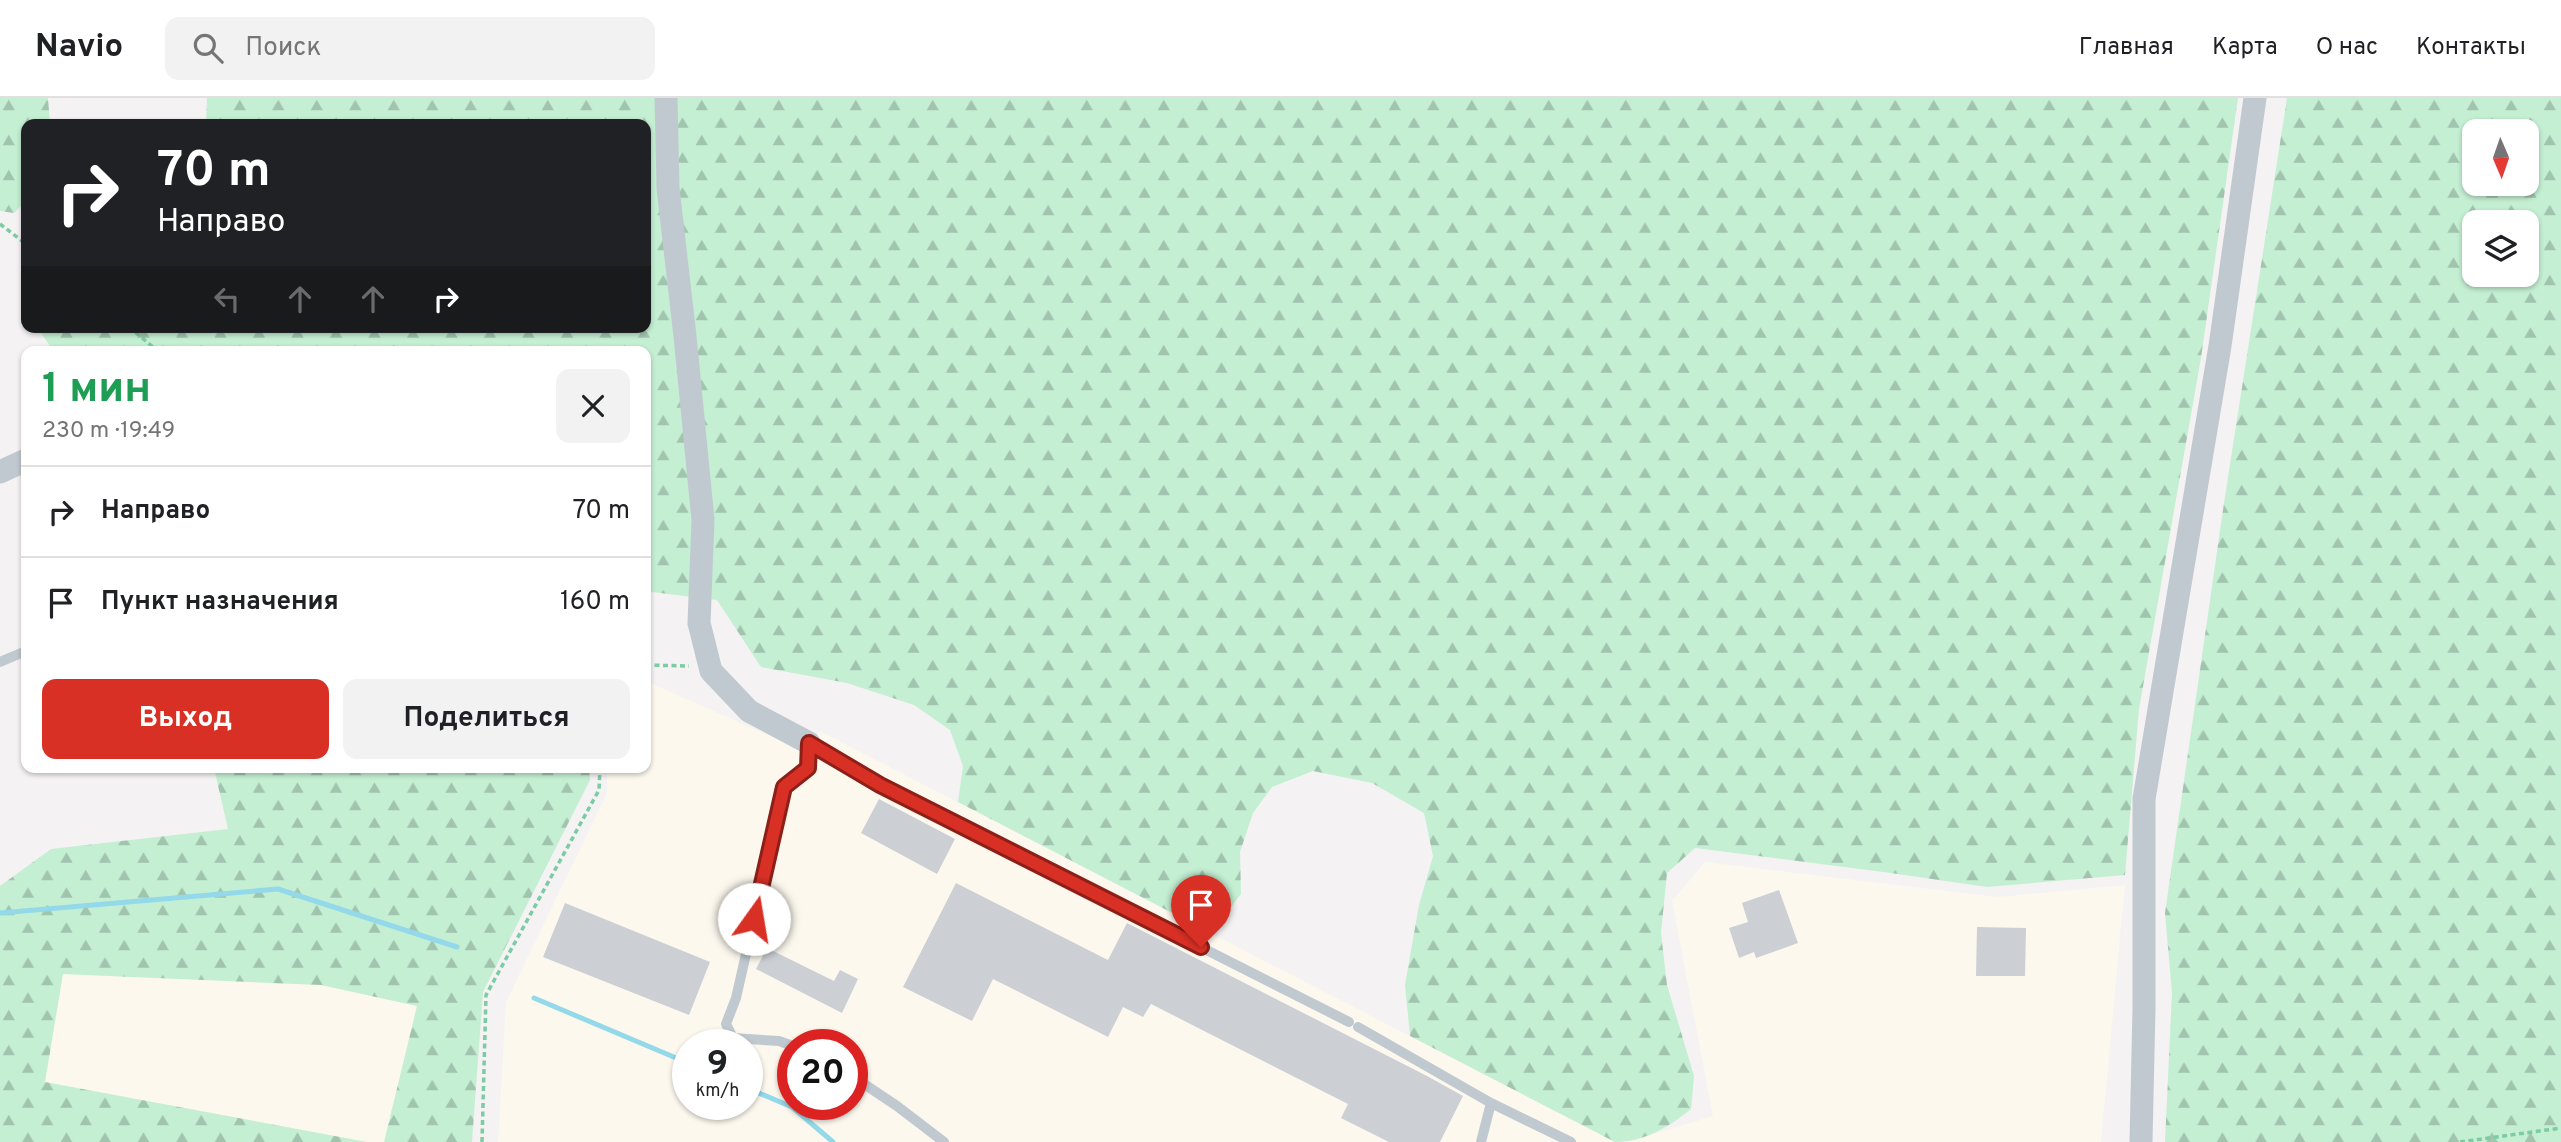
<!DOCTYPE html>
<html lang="ru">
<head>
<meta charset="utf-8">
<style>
	:root { --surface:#fff; --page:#f2f2f2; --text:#202124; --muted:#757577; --line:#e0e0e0; --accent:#d93025 }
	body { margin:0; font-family:Overpass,sans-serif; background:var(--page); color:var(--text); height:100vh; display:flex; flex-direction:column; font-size:26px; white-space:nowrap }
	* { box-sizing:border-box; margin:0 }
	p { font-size:23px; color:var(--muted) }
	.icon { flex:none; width:38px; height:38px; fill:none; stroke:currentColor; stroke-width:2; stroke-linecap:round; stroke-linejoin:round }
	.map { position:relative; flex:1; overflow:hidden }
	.side { position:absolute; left:21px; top:248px; width:630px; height:427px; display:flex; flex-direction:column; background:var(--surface); border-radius:14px; box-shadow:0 2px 5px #0004 }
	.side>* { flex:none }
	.hud { position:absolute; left:21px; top:21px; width:630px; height:214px; border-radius:14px; box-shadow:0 2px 5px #0004; background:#202124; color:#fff; overflow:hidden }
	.needle { width:46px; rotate:178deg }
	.tools { position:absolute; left:2462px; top:21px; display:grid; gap:14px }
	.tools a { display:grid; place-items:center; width:77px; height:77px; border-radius:14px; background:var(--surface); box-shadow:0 2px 5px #0004; font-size:35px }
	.speed { position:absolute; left:672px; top:931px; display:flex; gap:14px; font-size:35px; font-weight:700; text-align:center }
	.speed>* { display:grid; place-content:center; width:91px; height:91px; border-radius:50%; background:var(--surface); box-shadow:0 2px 5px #0004; line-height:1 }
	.speed small { font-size:18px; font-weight:400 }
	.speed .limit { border:10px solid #d22; background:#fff; color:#111 }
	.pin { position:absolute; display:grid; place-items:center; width:60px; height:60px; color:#fff; margin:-72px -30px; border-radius:50% 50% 50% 0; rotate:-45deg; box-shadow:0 0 7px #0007 }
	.pin .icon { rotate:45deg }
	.me { position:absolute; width:77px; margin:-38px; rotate:13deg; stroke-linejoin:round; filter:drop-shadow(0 0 5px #0008) }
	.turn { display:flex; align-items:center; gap:24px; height:147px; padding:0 21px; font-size:32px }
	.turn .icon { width:91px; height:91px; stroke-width:2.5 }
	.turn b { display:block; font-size:49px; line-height:60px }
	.lanes { display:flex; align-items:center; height:66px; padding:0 21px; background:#0003; justify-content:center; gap:35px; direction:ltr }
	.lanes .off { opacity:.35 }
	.round { display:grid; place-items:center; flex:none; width:74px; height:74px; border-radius:14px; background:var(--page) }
	.summary { display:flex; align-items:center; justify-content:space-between; height:119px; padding:0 21px }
	h1 { font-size:42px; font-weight:700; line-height:52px; color:#1e9e55 }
	.primary-button { display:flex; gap:14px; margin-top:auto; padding:14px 21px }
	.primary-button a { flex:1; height:80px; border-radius:14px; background:var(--accent); color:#fff; font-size:28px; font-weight:700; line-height:80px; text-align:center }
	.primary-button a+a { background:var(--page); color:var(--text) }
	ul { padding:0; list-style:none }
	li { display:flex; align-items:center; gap:21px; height:91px; padding:0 21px; border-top:2px solid var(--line) }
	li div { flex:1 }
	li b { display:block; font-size:26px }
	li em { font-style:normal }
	header { display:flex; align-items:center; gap:42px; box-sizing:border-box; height:98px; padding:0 35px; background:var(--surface); border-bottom:2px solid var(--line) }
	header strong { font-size:33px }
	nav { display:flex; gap:38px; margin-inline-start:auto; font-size:24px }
	.search { width:490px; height:63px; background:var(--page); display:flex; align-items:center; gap:18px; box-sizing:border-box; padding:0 24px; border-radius:14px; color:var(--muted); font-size:26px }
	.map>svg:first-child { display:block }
	.commercial { fill:#fcf8ee; fill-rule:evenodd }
	.forest { fill:url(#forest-firs); fill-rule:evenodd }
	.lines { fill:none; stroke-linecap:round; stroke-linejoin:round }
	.stream { stroke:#93d9ea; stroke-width:5 }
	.building { fill:#cccfd4 }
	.path { stroke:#7ccca3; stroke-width:3.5; stroke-dasharray:5 3.5; stroke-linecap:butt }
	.service { stroke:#c1c9d0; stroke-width:10 }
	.minor { stroke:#c1c9d0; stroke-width:23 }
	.route-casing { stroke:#8d1f18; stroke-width:18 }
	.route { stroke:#d93025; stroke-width:12 }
</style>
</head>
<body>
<header>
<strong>Navio</strong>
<div class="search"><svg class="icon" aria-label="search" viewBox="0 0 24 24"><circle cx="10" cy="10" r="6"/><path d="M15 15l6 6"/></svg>Поиск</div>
<nav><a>Главная</a><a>Карта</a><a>О нас</a><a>Контакты</a></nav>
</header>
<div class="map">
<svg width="2561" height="1044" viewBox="0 0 2561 1044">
	<defs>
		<pattern id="forest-firs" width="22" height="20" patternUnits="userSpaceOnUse" patternTransform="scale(1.75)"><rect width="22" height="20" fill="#c4efd3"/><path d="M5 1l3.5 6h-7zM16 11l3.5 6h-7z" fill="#a1c4ae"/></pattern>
	</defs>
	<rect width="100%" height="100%" fill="#f4f2f2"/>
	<path class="commercial" d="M646 583 775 640 809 645 820 633 1615 1044H498L506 904 607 695V670H646ZM688 947H747V1006H688ZM793 947H852V1006H793Z
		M1705 764 1998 799 2125 787 2101 1044H1627L1713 1018 1672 803Z
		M62 876 321 887 417 908 384 1044H367L44 984Z"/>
	<path class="forest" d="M0 0H48L50 26H26V103L14 115 0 113Z
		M207 0H2238L2201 260 2139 611 2125 777 1987 789 1891 775 1695 750 1667 775 1661 835 1667 887 1694 978 1691 1011C1669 1029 1644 1044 1615 1044L1410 938 1405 887 1419 807 1433 758 1424 715 1372 685 1313 673 1272 689 1253 715 1240 754 1241 796 1211 835 958 704 963 668 950 632 914 607 847 585 761 569 717 502 652 494 646 497V254H54L37 229H646V26H206Z
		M2287 0H2561V1044H2165L2172 895 2165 815 2224 405ZM2474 33H2527V86H2474ZM2474 124H2527V177H2474Z
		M214 670H589L590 682 483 894 472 1044H384L417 908 321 887 63 876 45 984 367 1044H0V788L51 751 228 731Z"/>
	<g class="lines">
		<path class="stream" d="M0 815 278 791 457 849
			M534 900 688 965
			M747 990 792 1009 833 1044"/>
	</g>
	<path class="building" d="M879 701 955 741 937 776 861 735Z
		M956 785 1108 862 1127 825 1427 978 1463 998 1440 1044H1389L1341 1020 1348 1006 1151 906 1143 919 1123 909 1108 939 993 881 972 923 903 889Z
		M1779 792 1798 845 1756 860 1754 854 1739 860 1729 830 1748 824 1742 805Z
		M565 805 710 864 689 917 543 859Z
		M1977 829 2026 830 2025 878H1976Z
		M767 850 834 883 840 872 858 881 842 915 756 871Z"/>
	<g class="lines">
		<path class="path" d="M0 126 26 146
			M129 229 159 254
			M646 567 689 568
			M482 1044 486 897 599 692 600 670
			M2460 1044 2561 1030"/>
		<path class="service" d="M0 564 26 553
			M1358 929 1491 1005 1481 1044
			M793 948 779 943 733 940 726 926 736 900 784 689 808 670 809 645 880 687 1349 924
			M852 978 897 1008 944 1044
			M1491 1005 1571 1044"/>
		<path class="minor" d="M666 0 668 90 685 238 703 422 699 525 711 573 749 613 809 645
			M0 374 26 362
			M2141 1044 2144 910V701L2220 248 2255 0"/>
	</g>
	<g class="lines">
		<g class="route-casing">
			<path id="route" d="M754 821 784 689 808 670 809 645 880 687 1201 849"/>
		</g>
		<use href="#route" class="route"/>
	</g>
</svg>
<div class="tools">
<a><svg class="needle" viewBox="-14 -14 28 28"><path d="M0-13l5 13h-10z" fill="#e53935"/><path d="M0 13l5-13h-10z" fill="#757577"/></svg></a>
<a><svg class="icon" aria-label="layers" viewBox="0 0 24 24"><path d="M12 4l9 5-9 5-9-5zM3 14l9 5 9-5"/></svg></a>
</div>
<div class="speed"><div>9<small>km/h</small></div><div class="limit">20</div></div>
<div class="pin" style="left:1201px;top:849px;background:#d93025"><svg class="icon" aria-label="arrive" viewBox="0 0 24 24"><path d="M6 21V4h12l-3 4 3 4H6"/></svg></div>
<svg class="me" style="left:754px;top:821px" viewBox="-20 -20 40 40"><circle r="19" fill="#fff"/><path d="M0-13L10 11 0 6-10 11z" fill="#d93025"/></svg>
<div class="hud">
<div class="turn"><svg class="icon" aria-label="right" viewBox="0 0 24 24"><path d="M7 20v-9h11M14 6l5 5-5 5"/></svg><div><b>70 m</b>Направо</div></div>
<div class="lanes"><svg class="icon off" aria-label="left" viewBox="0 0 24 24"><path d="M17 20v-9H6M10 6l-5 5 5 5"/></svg><svg class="icon off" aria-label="ahead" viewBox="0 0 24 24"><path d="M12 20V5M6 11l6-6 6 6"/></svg><svg class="icon off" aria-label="ahead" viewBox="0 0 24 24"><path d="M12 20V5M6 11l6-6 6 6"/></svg><svg class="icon" aria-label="right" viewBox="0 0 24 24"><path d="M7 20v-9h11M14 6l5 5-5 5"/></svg></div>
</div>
<section class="side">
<div class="summary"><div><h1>1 мин</h1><p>230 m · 19:49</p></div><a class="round"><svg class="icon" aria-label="close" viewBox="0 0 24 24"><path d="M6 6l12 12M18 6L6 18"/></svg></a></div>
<ul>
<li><svg class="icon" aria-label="right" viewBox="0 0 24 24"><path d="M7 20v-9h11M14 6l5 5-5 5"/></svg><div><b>Направо</b></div><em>70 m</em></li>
<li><svg class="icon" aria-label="arrive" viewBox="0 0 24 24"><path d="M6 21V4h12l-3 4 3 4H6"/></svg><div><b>Пункт назначения</b></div><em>160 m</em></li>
</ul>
<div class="primary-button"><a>Выход</a><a>Поделиться</a></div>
</section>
</div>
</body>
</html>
